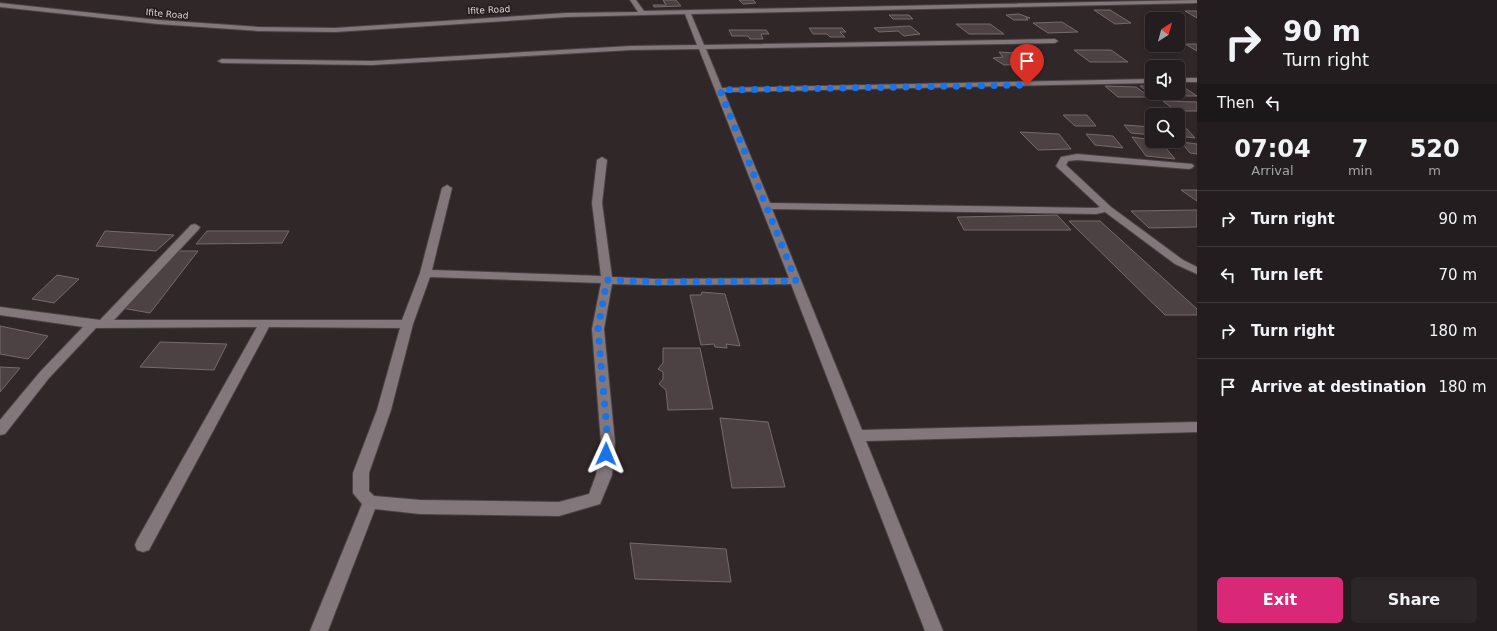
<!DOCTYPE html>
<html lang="en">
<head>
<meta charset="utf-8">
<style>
	:root { --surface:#241d1f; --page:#2c2628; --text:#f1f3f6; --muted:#a3a2a4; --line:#413b3d; --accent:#db2777 }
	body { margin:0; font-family:"DejaVu Sans",sans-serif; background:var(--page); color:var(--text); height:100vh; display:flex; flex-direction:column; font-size:15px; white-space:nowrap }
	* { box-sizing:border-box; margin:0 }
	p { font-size:13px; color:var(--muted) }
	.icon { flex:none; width:22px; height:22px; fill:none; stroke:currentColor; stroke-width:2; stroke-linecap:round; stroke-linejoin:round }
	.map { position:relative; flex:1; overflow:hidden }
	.sheet { display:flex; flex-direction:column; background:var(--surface); width:300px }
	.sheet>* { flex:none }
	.top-card { background:#241d1f; color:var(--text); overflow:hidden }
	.needle { width:26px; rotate:36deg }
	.tools { position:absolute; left:1145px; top:12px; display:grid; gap:8px }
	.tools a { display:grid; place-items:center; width:40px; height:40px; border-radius:6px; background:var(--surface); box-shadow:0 2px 6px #0003,0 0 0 1px var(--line); font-size:20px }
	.pin { position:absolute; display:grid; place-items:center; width:34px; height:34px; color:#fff; margin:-41px -17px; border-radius:50% 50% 50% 0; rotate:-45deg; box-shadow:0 0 4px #0007 }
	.pin .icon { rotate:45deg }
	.me { position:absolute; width:44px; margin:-22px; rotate:1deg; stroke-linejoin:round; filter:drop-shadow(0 0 3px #0008) }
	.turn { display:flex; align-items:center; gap:14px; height:84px; padding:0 20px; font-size:18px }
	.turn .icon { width:52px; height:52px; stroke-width:2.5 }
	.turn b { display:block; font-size:28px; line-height:34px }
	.then { display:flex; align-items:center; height:38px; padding:0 20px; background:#0003; gap:8px; font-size:15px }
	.eta { display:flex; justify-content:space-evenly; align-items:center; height:68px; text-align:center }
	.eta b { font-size:24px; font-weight:800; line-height:28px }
	.cta { display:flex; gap:8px; margin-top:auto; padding:8px 20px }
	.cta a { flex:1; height:46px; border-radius:6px; background:var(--accent); color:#fff; font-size:16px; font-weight:800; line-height:46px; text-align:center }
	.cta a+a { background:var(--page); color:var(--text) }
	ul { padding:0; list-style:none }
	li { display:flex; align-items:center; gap:12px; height:56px; padding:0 20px; border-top:1px solid var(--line) }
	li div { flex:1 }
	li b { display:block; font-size:15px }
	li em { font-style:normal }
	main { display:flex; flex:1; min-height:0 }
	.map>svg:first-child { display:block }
	.building { fill:#4c4244; stroke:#756b6d }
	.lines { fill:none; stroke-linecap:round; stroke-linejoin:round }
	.minor-casing { stroke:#4a4345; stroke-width:2 }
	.minor { fill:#82777a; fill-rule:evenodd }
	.route { stroke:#1a73e8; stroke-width:7; stroke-dasharray:0 12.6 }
	.labels { text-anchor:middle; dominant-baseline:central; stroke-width:3.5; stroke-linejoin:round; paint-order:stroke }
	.far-street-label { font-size:9px; fill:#ddd6d8; stroke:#261d1f }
</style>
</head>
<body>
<main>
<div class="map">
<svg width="1197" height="631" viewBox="0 0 1197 631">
	<rect width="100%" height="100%" fill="#302729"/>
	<path class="building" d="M663 0H676L681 6 654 7 653 5H666Z
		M739 0H753L756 3 743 4Z
		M1094 10H1110L1131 23 1115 24Z
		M1185 11H1197V18Z
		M1019 14 1030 18H1026L1028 20H1014L1006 15Z
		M889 15H909L913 19H893Z
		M1062 22 1078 32 1048 33 1033 23Z
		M956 24H990L1004 34H969Z
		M910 26 920 34 904 36 898 31 879 32 874 28Z
		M809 28H842L846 32H840L845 37H830L827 34H813Z
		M729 30H766L769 34H761L763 39H750L748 36H732Z
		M1185 44H1197V51Z
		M1074 50H1111L1128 62H1090Z
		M999 52 1014 53 1020 57 1027 56 1038 64 1004 65 993 58 1003 57Z
		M1105 86 1136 87 1150 97H1118Z
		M1140 86H1152V93H1178V86H1182L1197 96H1154Z
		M1163 101 1197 102V111H1176Z
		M1063 115H1087L1096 126H1075Z
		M1124 125 1152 127V135L1131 133Z
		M1178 128 1187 129 1195 138 1178 136Z
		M1020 132 1059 134 1071 149 1038 150Z
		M1086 134 1113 136 1123 148 1095 145Z
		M1132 137 1160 141 1175 159 1146 156Z
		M1181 142 1197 144V154L1190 153Z
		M1181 190H1197V201Z
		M1197 210V227L1149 228 1131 211Z
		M1057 215 1071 230H964L957 217Z
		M1069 221H1100L1197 309V315H1165Z
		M105 231 174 235 156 251 96 246Z
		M207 231H289L282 243 196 244Z
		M176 251H198L150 313 122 308Z
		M57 275 79 279 54 303 32 299Z
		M702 292 725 294 740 346 726 344 727 348 715 347 714 344 701 345 690 295H701Z
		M0 326 48 336 28 359 0 354Z
		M160 342 227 344 214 370 140 367Z
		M663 348H700L713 409 668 410 666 390 659 384 663 379V372L658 369 663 363Z
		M0 367 20 368 0 392Z
		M720 418 768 422 785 487 732 488Z
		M630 543 726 549 731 582 635 579Z"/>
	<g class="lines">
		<g class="minor-casing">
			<path id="minor" d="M630 0H636L644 11 1197 0V3L691 14 704 45 1055 39 1058 41 1055 43 706 49 722 88 1152 79V83L724 92 770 203 1096 208 1100 207 1058 168 1056 166 1061 157 1077 154 1192 164 1194 166 1192 168 1189 169 1077 160 1068 161 1066 165 1111 207 1183 260 1197 267V274L1175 264 1105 212 1096 214 772 209 862 430 1197 422V432L866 441 943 631H925L791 284 655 285 612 284 604 329 615 443 612 475 600 504 559 516 420 514 375 509 328 631H310L362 504 353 493V473L377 410 400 328 269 327 149 550 143 552 137 550 135 545 137 540 257 327 96 328 49 378 5 434 0 435V420L40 372 83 327 0 315V307L100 320 191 225 195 224 200 227 199 229 114 320H402L420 273 442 188 447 185 452 188 432 270 601 276 592 203 597 160 602 157 607 160 602 203 612 277 655 279 789 278 699 49 631 50 372 65 222 63 218 61 222 59 372 61 631 46 697 45 685 14 566 17 335 32 258 31 158 24 0 7V3L158 20 258 27 335 28 566 13 638 12ZM430 277 601 283 592 329 601 443 596 475 589 494 559 502 420 500 374 496 369 491V473L391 410 413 324Z
				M1178 78H1197V82H1178Z"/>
		</g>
		<use href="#minor" class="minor"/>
	</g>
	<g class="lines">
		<path class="route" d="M606 454 608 443 598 329 607 280 655 282 796 281 720 90 1027 85"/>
	</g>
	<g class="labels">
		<g class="far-street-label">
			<text transform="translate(489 10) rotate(-3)">Ifite Road</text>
			<text transform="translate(167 14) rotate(5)">Ifite Road</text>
		</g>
	</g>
</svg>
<div class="tools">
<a><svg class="needle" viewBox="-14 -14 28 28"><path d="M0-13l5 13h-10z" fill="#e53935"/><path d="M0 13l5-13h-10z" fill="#a3a2a4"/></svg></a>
<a><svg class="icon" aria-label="sound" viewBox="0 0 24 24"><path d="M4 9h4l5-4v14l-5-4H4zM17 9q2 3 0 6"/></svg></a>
<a><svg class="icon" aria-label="search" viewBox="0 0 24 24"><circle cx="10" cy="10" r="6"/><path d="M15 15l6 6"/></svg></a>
</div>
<div class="pin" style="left:1027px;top:85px;background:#d93025"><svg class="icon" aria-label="arrive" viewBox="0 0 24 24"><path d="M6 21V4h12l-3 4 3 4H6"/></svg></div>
<svg class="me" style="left:606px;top:454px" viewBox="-20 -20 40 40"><path d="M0-17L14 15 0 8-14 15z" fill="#1a73e8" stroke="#fff" stroke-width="4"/></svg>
</div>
<section class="sheet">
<div class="top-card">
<div class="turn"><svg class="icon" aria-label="right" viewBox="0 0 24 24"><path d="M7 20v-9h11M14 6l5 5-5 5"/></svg><div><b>90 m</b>Turn right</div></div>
<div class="then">Then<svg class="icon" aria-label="left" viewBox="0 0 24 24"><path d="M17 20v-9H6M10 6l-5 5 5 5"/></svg></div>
</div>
<div class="eta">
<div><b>07:04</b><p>Arrival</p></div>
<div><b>7</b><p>min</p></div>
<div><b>520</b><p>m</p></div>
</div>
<ul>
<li><svg class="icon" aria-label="right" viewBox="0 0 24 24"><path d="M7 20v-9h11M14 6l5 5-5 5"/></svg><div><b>Turn right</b></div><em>90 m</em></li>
<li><svg class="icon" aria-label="left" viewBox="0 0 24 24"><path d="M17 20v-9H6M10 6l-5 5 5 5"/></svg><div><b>Turn left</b></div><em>70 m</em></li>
<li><svg class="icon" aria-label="right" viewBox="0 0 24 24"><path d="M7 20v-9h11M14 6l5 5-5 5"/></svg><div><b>Turn right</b></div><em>180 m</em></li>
<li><svg class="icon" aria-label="arrive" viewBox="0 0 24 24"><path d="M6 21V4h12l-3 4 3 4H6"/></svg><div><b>Arrive at destination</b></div><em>180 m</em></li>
</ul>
<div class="cta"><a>Exit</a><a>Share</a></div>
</section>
</main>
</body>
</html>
